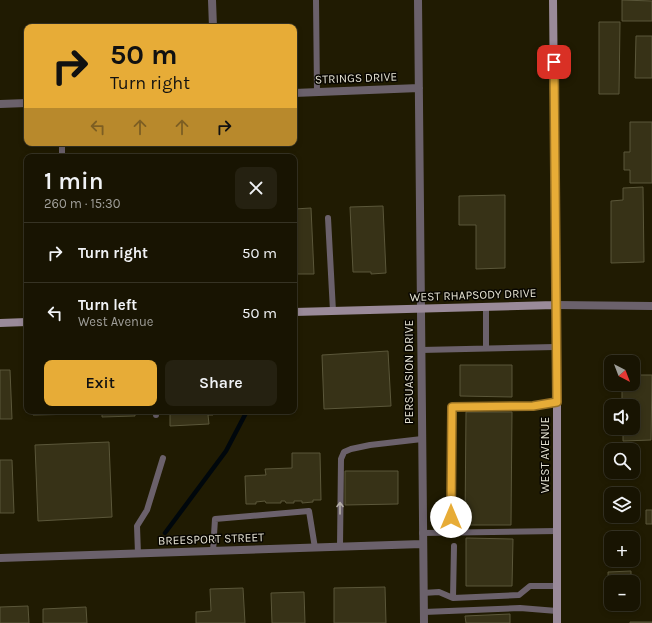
<!DOCTYPE html>
<html lang="en">
<head>
<meta charset="utf-8">
<style>
	:root { --surface:#181402; --page:#252111; --text:#f1f3f6; --muted:#9f9e99; --line:#363324; --accent:#e7ac37 }
	body { margin:0; font-family:Karla,sans-serif; background:var(--page); color:var(--text); height:100vh; display:flex; flex-direction:column; font-size:15px; white-space:nowrap }
	* { box-sizing:border-box; margin:0 }
	p { font-size:13px; color:var(--muted) }
	.icon { flex:none; width:22px; height:22px; fill:none; stroke:currentColor; stroke-width:2; stroke-linecap:round; stroke-linejoin:round }
	.map { position:relative; flex:1; overflow:hidden }
	.details { position:absolute; left:24px; top:154px; width:273px; height:260px; display:flex; flex-direction:column; background:var(--surface); border-radius:8px; box-shadow:0 2px 6px #0003,0 0 0 1px var(--line) }
	.details>* { flex:none }
	.top-card { position:absolute; left:24px; top:24px; width:273px; height:122px; border-radius:8px; box-shadow:0 2px 6px #0003,0 0 0 1px var(--line); background:#e7ac37; color:#111; overflow:hidden }
	.needle { width:26px; rotate:138deg }
	.buttons { position:absolute; left:604px; top:355px; display:grid; gap:8px }
	.buttons a { display:grid; place-items:center; width:36px; height:36px; border-radius:8px; background:var(--surface); box-shadow:0 2px 6px #0003,0 0 0 1px var(--line); font-size:20px }
	.pin { position:absolute; display:grid; place-items:center; width:34px; height:34px; color:#fff; margin:-17px; border-radius:8px; box-shadow:0 2px 6px #0006 }
	.me { position:absolute; width:44px; margin:-22px; rotate:0deg; stroke-linejoin:round; filter:drop-shadow(0 0 3px #0008) }
	.turn { display:flex; align-items:center; gap:14px; height:84px; padding:0 20px; font-size:18px }
	.turn .icon { width:52px; height:52px; stroke-width:2.5 }
	.turn b { display:block; font-size:28px; line-height:34px }
	.lanes { display:flex; align-items:center; height:38px; padding:0 20px; background:#0003; justify-content:center; gap:20px; direction:ltr }
	.lanes .off { opacity:.35 }
	.round { display:grid; place-items:center; flex:none; width:42px; height:42px; border-radius:8px; background:var(--page) }
	.summary { display:flex; align-items:center; justify-content:space-between; height:68px; padding:0 20px }
	h1 { font-size:24px; font-weight:600; line-height:30px }
	.cta { display:flex; gap:8px; margin-top:auto; padding:8px 20px }
	.cta a { flex:1; height:46px; border-radius:8px; background:var(--accent); color:#111; font-size:16px; font-weight:600; line-height:46px; text-align:center }
	.cta a+a { background:var(--page); color:var(--text) }
	ul { padding:0; list-style:none }
	li { display:flex; align-items:center; gap:12px; height:60px; padding:0 20px; border-top:1px solid var(--line) }
	li div { flex:1 }
	li b { display:block; font-size:15px }
	li em { font-style:normal }
	.map>svg:first-child { display:block }
	.lines { fill:none; stroke-linecap:round; stroke-linejoin:round }
	.stream { stroke:#00070c; stroke-width:4.5 }
	.building { fill:#373217; stroke:#5b573a }
	.lane { stroke:#6b616b; stroke-width:6 }
	.street { stroke:#6b616b; stroke-width:8 }
	.secondary { stroke:#9a8a99; stroke-width:8 }
	.oneway { stroke:#b4aea8 }
	.route-casing { stroke:#967024; stroke-width:10 }
	.route { stroke:#e7ac37; stroke-width:7 }
	.labels { text-anchor:middle; dominant-baseline:central; stroke-width:3; stroke-linejoin:round; paint-order:stroke }
	.street-label { font-size:12px; fill:#e4e1d1; stroke:#080601 }
</style>
</head>
<body>
<div class="map">
<svg width="652" height="623" viewBox="0 0 652 623">
	<rect width="100%" height="100%" fill="#201b02"/>
	<g class="lines">
		<path class="stream" d="M165 533 226 451 247 411"/>
	</g>
	<path class="building" d="M622 0 652 1V21H622Z
		M599 22H620L619 94H599Z
		M636 36H652V78H635Z
		M630 122H652V183H630V170H624V152H630Z
		M643 187 644 262 611 263V201L623 200V188Z
		M505 195V268L476 269V225H459V196Z
		M383 206 386 273 371 274V272H353L350 207Z
		M311 208 314 274H294V209Z
		M25 220H27V274Z
		M388 351 391 406 324 409 322 355Z
		M460 365H512V397L460 396Z
		M0 370H10L12 419H0Z
		M640 375H652L651 440 623 441V428H633V406H622V384H633V379H640Z
		M33 411H80L81 414 33 415Z
		M102 411H135V416L102 417Z
		M170 411H213V415H208L209 424 170 426Z
		M466 412H512L511 525H465Z
		M109 442 112 517 38 521 35 445Z
		M292 453H320L321 500H313V502L302 503V501H294V503H286L285 501H281V503H266L265 501 256 502V504H246L245 476 266 475 265 469 292 468Z
		M0 460H12L14 513H0Z
		M345 471H398V504L345 505Z
		M646 510H652V524H646Z
		M466 538 513 539 512 586H466Z
		M631 571V582H611V598H609L608 572Z
		M385 587 386 623H334V588Z
		M243 588 245 623H196V612L211 611 210 589Z
		M304 592 305 623H272L271 593Z
		M28 606 29 623H0V607Z
		M86 607 87 623H43V609Z
		M510 614V623H466L465 616Z
		M630 622H652V623H630Z"/>
	<g class="lines">
		<path class="lane" d="M316 0 317 92
			M62 143V157
			M328 218 333 311
			M486 348V306
			M421 350 555 347
			M156 411V415
			M451 532 452 407 533 406 557 402
			M422 533 557 531
			M340 547 341 459 344 452 351 449 370 445 422 439
			M213 551 215 519 309 511 315 548
			M138 554 137 526 147 510 163 458
			M423 593 439 592 453 598 519 595 530 586H557
			M453 598 454 546
			M424 612 520 608 557 611"/>
		<path class="street" d="M212 0 213 27
			M418 0 424 623
			M294 93 419 88
			M0 104 27 103
			M555 305 652 306
			M0 558 422 544"/>
		<path class="secondary" d="M553 0 557 402V623
			M294 312 555 305
			M0 323 27 322"/>
	</g>
	<defs><path id="oneway-shaft" d="M-6 0H5M1.5-3L5.5 0L1.5 3" fill="none" stroke-width="1.6" stroke-linecap="round" stroke-linejoin="round"/></defs>
	<use class="oneway" href="#oneway-shaft" transform="translate(340 508) rotate(-90)"/>
	<g class="lines">
		<g class="route-casing">
			<path id="route" d="M451 517 452 407 533 406 557 402 554 62"/>
		</g>
		<use href="#route" class="route"/>
	</g>
	<g class="labels">
		<g class="street-label">
			<text transform="translate(356 78) rotate(-2)">STRINGS DRIVE</text>
			<text transform="translate(473 295) rotate(-2)">WEST RHAPSODY DRIVE</text>
			<text transform="translate(409 372) rotate(-90)">PERSUASION DRIVE</text>
			<text transform="translate(545 455) rotate(-90)">WEST AVENUE</text>
			<text transform="translate(211 539) rotate(-2)">BREESPORT STREET</text>
		</g>
	</g>
</svg>
<div class="buttons">
<a><svg class="needle" viewBox="-14 -14 28 28"><path d="M0-13l5 13h-10z" fill="#e53935"/><path d="M0 13l5-13h-10z" fill="#9f9e99"/></svg></a>
<a><svg class="icon" aria-label="sound" viewBox="0 0 24 24"><path d="M4 9h4l5-4v14l-5-4H4zM17 9q2 3 0 6"/></svg></a>
<a><svg class="icon" aria-label="search" viewBox="0 0 24 24"><circle cx="10" cy="10" r="6"/><path d="M15 15l6 6"/></svg></a>
<a><svg class="icon" aria-label="layers" viewBox="0 0 24 24"><path d="M12 4l9 5-9 5-9-5zM3 14l9 5 9-5"/></svg></a>
<a>+</a>
<a>−</a>
</div>
<div class="pin" style="left:554px;top:62px;background:#d93025"><svg class="icon" aria-label="arrive" viewBox="0 0 24 24"><path d="M6 21V4h12l-3 4 3 4H6"/></svg></div>
<svg class="me" style="left:451px;top:517px" viewBox="-20 -20 40 40"><circle r="19" fill="#fff"/><path d="M0-13L10 11 0 6-10 11z" fill="#e7ac37"/></svg>
<div class="top-card">
<div class="turn"><svg class="icon" aria-label="right" viewBox="0 0 24 24"><path d="M7 20v-9h11M14 6l5 5-5 5"/></svg><div><b>50 m</b>Turn right</div></div>
<div class="lanes"><svg class="icon off" aria-label="left" viewBox="0 0 24 24"><path d="M17 20v-9H6M10 6l-5 5 5 5"/></svg><svg class="icon off" aria-label="ahead" viewBox="0 0 24 24"><path d="M12 20V5M6 11l6-6 6 6"/></svg><svg class="icon off" aria-label="ahead" viewBox="0 0 24 24"><path d="M12 20V5M6 11l6-6 6 6"/></svg><svg class="icon" aria-label="right" viewBox="0 0 24 24"><path d="M7 20v-9h11M14 6l5 5-5 5"/></svg></div>
</div>
<section class="details">
<div class="summary"><div><h1>1 min</h1><p>260 m · 15:30</p></div><a class="round"><svg class="icon" aria-label="close" viewBox="0 0 24 24"><path d="M6 6l12 12M18 6L6 18"/></svg></a></div>
<ul>
<li><svg class="icon" aria-label="right" viewBox="0 0 24 24"><path d="M7 20v-9h11M14 6l5 5-5 5"/></svg><div><b>Turn right</b></div><em>50 m</em></li>
<li><svg class="icon" aria-label="left" viewBox="0 0 24 24"><path d="M17 20v-9H6M10 6l-5 5 5 5"/></svg><div><b>Turn left</b><p>West Avenue</p></div><em>50 m</em></li>
</ul>
<div class="cta"><a>Exit</a><a>Share</a></div>
</section>
</div>
</body>
</html>
